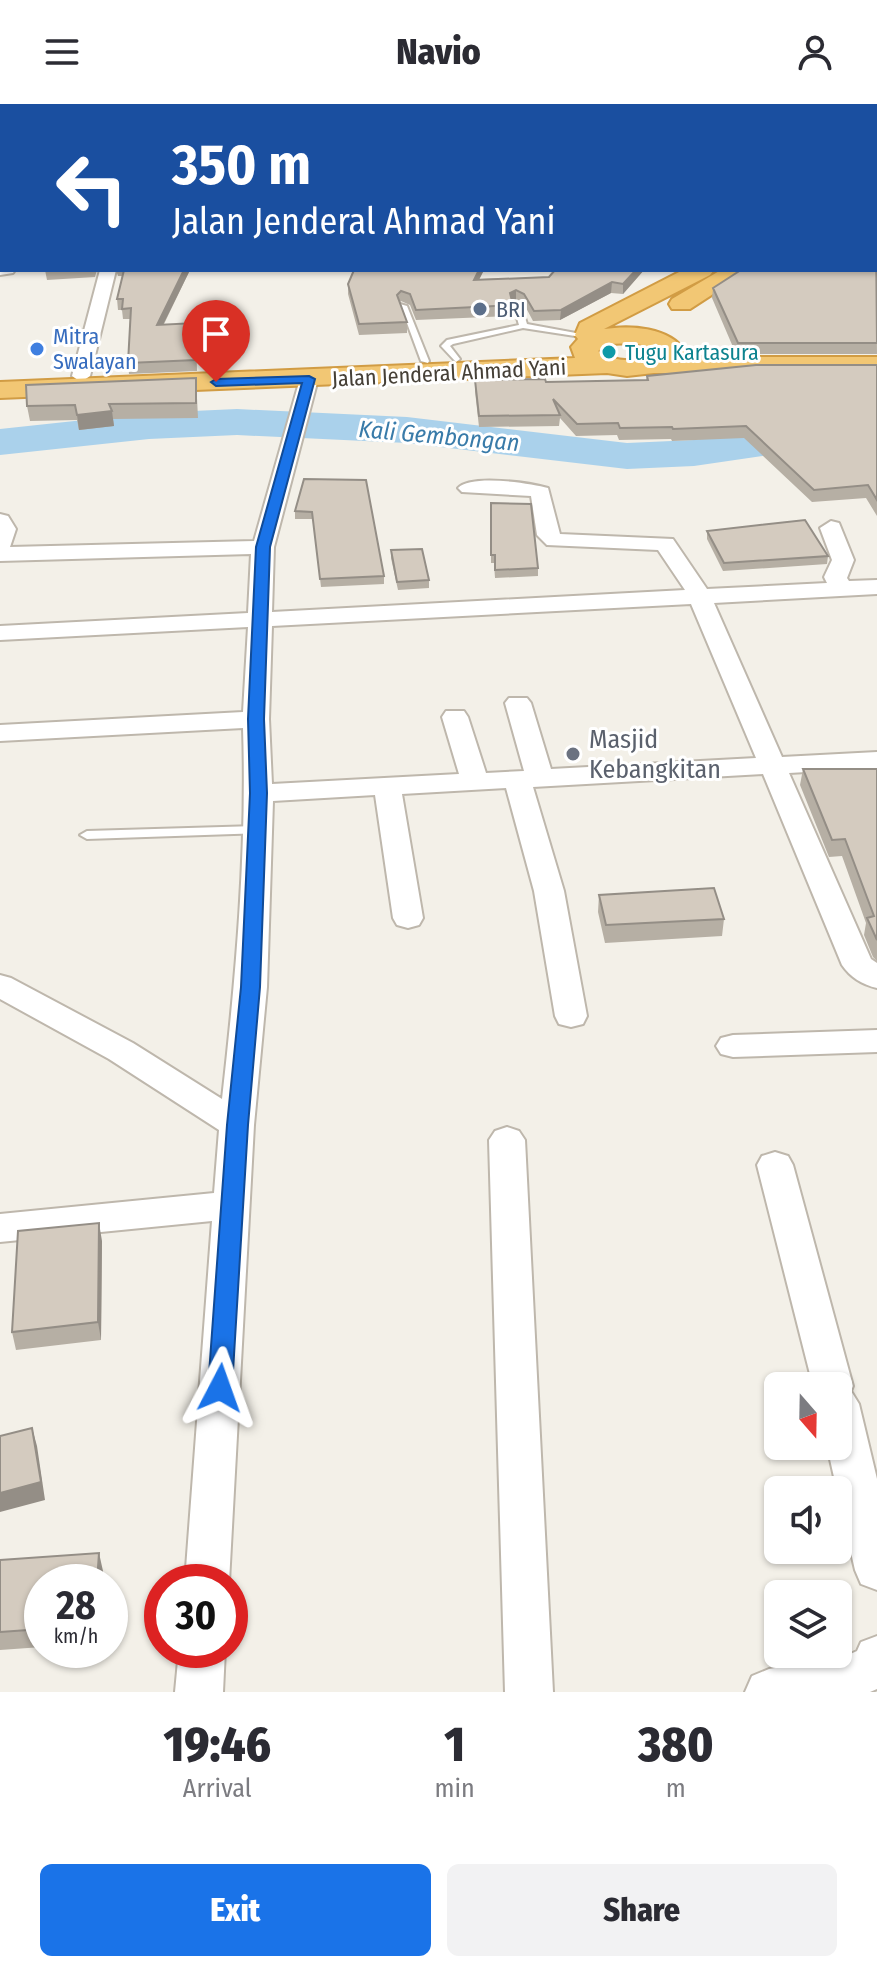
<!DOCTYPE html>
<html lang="en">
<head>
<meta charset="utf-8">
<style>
	:root { --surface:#fff; --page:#f2f2f3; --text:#2b2b33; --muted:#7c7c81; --accent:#1a73e8 }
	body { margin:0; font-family:"Fira Sans Condensed",sans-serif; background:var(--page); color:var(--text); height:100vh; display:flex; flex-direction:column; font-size:30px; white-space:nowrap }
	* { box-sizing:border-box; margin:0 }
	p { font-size:26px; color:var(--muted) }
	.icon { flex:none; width:44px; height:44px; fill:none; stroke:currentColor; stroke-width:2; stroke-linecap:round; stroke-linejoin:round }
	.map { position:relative; height:1588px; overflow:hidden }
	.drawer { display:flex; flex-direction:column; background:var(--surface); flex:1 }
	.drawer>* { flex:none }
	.banner { position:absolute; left:0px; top:0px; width:878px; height:168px; box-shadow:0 2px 6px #0004; background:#1a4fa0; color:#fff; overflow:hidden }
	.needle { width:52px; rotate:160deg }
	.tools { position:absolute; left:764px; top:1268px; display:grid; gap:16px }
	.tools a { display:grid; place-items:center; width:88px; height:88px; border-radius:12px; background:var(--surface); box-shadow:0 2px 6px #0004; font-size:40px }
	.speed { position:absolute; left:24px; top:1460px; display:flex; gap:16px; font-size:40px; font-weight:700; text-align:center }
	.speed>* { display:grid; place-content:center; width:104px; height:104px; border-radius:50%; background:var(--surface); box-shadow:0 2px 6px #0004; line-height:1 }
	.speed small { font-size:20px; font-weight:400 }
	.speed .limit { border:12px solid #d22; background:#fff; color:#111 }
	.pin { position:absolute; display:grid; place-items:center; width:68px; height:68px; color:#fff; margin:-82px -34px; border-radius:50% 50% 50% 0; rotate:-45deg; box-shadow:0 0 8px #0007 }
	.pin .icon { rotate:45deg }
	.me { position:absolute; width:88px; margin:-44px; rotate:4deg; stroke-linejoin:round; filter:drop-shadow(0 0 6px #0008) }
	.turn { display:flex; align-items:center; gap:28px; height:168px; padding:0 40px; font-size:36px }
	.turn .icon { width:104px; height:104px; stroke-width:2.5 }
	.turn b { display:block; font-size:56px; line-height:68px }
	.eta { display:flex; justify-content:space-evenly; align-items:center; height:136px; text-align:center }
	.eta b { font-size:48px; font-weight:800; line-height:56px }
	.primary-button { display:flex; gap:16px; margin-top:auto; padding:16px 40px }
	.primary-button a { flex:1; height:92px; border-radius:12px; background:var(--accent); color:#fff; font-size:32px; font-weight:800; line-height:92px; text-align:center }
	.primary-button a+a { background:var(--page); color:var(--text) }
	header { display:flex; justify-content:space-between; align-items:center; height:104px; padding:0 40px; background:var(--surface); font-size:36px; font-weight:800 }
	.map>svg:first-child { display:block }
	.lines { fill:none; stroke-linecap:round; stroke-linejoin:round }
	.river { fill:#aad1eb; fill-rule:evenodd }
	.lane-casing { stroke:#beb7ac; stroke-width:4 }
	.street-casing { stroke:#beb7ac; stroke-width:4 }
	.highway-casing { stroke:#d19c44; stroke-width:4 }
	.lane { fill:#fff; fill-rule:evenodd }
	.street { fill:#fff; fill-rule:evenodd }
	.highway { fill:#f2c774; fill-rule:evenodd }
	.wall { fill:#b6afa4 }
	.shaded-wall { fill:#948e86 }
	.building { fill:#d4cbbf; stroke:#948e86; stroke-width:2 }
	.route { fill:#1a73e8; stroke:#114b97; stroke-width:2 }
	.service-dot { fill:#5c6f8a; stroke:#fff; stroke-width:3 }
	.shop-dot { fill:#3f7fe0; stroke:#fff; stroke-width:3 }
	.culture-dot { fill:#0f9aa8; stroke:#fff; stroke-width:3 }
	.worship-dot { fill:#6b7280; stroke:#fff; stroke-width:3 }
	.labels { text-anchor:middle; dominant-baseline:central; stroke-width:6; stroke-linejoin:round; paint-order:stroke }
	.far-service-label { font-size:22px; fill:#4e5e75; stroke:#fff; text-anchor:start }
	.far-shop-label { font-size:22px; fill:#366cbe; stroke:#fff; text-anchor:start }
	.far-culture-label { font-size:22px; fill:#0d838f; stroke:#fff; text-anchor:start }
	.far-street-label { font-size:22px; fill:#464037; stroke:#fff }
	.far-water-label { font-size:24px; font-style:italic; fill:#397ba9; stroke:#fff }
	.worship-label { font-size:26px; fill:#5b616d; stroke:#fff; text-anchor:start }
</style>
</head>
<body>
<header><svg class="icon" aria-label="menu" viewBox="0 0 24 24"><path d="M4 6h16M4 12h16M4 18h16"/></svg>Navio<svg class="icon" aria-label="person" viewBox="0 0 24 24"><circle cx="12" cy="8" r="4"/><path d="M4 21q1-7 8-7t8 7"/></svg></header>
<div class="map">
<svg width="877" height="1588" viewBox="0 0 877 1588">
	<rect width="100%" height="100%" fill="#f3f0e8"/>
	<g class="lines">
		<path class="river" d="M237 305 407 313 627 339 694 336 877 309V335L694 362 627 365 407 339 237 331 149 335 0 351V325L149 309Z"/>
		<g class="lane-casing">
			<path id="lane" d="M517 199 521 201 527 220 592 232 588 234 523 224 453 240 450 242 460 255 456 258 441 242 447 236 519 221 513 201Z
				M400 200 407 202 429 257 428 259 421 257Z
				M257 722 264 726 262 729 87 735 80 731 87 727Z"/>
		</g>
		<g class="street-casing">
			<path id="street" d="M0 161 2 166H15L13 169 0 171Z
				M100 166H116L90 272 81 278 72 272Z
				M309 269 318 275 274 443 272 508 685 486 658 446 547 441 537 431 531 392 462 388 458 384C471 370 530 379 548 384L560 430 673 435 707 485 827 479 824 473 832 456 820 424 831 417 839 419 854 456 847 474 849 477 877 476V490L714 499 782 653 877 648V664L789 669 871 855 877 859V884C863 881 850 873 842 861L763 670 533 683 564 787 587 912 583 920 571 923 559 920 555 912 534 787 506 684 402 690 423 814 419 821 408 824 397 821 393 814 375 691 273 697 267 883 254 1021 229 1478H185L212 1117 0 1138V1110L214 1089 219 1026 109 955 0 895V871L11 874 133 939 222 995C236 872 247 748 243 624L0 637V621L243 608 248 523 0 536V522L248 509 251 450 0 457V410L8 412 16 425 10 443 254 437 300 275ZM691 500 756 654 551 665 531 599 527 594H509L505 599 524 667 486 669 468 613 464 607H446L442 613 459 670 272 680 269 615 272 522Z
				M877 926V948L733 953 721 950 716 942 721 934 733 931Z
				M507 1023 519 1027 525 1036 553 1588H505L489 1036 495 1027Z
				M775 1048 788 1052 793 1061 853 1282 851 1287 859 1300 877 1375V1486L861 1480 855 1466 827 1342H838V1282H813L757 1061 762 1052Z
				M877 1532V1585L870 1588H745L752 1572 769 1565 846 1552 857 1547 861 1538Z
				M179 1546H225L223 1588H175Z"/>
		</g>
		<g class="highway-casing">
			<path id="highway" d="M876 81H877V93H876Z
				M683 166H714L710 171 604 225C631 221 669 223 685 247L683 253H877V269H654L627 272 607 269 0 294V278L575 254 571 243 578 235 575 231 580 219ZM634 239 653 244 658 249C639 259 616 259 598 247L609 240Z
				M721 166H750L690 205H672L669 200 672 195Z"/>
		</g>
		<use href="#lane" class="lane"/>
		<use href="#street" class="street"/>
		<use href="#highway" class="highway"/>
	</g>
	<path class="wall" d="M0 56H2V161L0 159V143L1 139H0Z
		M876 98 877 250H736L712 194 713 184 876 166Z
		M45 166H97L95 173 47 176Z
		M116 166H190L164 220 196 230 197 267 129 270 128 259 130 215H123L122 206H118L117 195 123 172H118Z
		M484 166 479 175 549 173 644 166 623 190 611 189 560 216 533 217 524 200 516 196 513 198V212L416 216 410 201 401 197 400 198 407 218V229L359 231 348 190V180Z
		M877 261V412L866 394 812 398 744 334 672 337 671 335 619 336 617 331 576 332 560 314 559 322 479 323 475 287V276L546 278 646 276 647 272Z
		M196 274 198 314 113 315 114 322 79 326 77 316 30 317 27 302Z
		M366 376 384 472V480L321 483 313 415H295V407Z
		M491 399 538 464V472L495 474 494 459H491Z
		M707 427 828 452 827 460 723 467 707 435Z
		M391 446 429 476V484L398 486 391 454Z
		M803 665H877V857L873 853 864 831 866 819 842 752 829 753 800 681Z
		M599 791 724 815 722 832 605 839 598 808Z
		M102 1137 101 1236 16 1246 12 1228Z
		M0 1456 103 1467 102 1478H42V1543L0 1546Z"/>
	<path class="shaded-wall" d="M184 166H190L158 231 157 221Z
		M479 166H484L474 186V176Z
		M636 166H644L623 190V180Z
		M612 178 611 189 560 216 561 206Z
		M516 186V196L510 200V189Z
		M112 307 114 322 79 326 77 311Z
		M99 1119 102 1137 101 1236 98 1218Z
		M32 1324 37 1342 45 1396 0 1408V1389Z
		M99 1449 103 1467 102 1478H97Z"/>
	<path class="building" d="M0 0H877V18H876V2H2V47L0 41Z
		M876 25 877 28 876 71Z
		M0 56H2V130L0 129Z
		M876 98H877V129H876Z
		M2 137V152L0 150V143Z
		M876 137 877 239H738L713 184 741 166H876Z
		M124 166H184L157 221 195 219 196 256 128 259 131 204 122 205 123 195H117Z
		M354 166H479L474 176 549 173 555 166H636L623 180 612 178 561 206 534 207 524 190 516 186 510 189 513 201 416 206 410 190 401 187 397 191 407 218 359 220 348 180Z
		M756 261H877V396L868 381 814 386 746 322 673 325 672 323 620 324 618 319 577 320 553 295 560 311 479 312 475 276 545 275 546 278 648 276 647 272Z
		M196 274V299L109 300 112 307 77 311 75 301 27 302 26 281Z
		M304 375 366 376 384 472 320 475 312 408 295 407Z
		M491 399 531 400 538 464 495 466V451H491Z
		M805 416 828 452 724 459 707 427Z
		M422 445 429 476 397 478 391 446Z
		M803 665H877V836L867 814 874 812 845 735 832 736Z
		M714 784 724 815 606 821 599 791Z
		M99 1119 98 1218 12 1228 18 1127Z
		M32 1324 41 1378 0 1389V1332Z
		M99 1449 97 1478H42V1525L0 1528V1456Z"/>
	<path class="route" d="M309 272 315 275 270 443 264 615 267 689 260 883 248 1021 232 1284 229 1292 220 1295 211 1292 208 1284 227 1021 241 883 250 689 248 615 256 443 302 279 216 282 211 278 216 275Z"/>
	<circle class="service-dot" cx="480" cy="205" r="8"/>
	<circle class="shop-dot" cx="37" cy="245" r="8"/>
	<circle class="culture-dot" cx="609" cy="248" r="8"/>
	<circle class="worship-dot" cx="573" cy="650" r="8"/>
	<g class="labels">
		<g class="far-service-label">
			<text x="496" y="205">BRI</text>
		</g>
		<g class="far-shop-label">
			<text x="53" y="232">Mitra<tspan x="53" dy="25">Swalayan</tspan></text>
		</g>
		<g class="far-culture-label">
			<text x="625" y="248">Tugu Kartasura</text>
		</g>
		<g class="far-street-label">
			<text transform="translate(449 269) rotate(-3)">Jalan Jenderal Ahmad Yani</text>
		</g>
		<g class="far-water-label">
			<text transform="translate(439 332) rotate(5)">Kali Gembongan</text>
		</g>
		<g class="worship-label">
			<text x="589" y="635">Masjid<tspan x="589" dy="30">Kebangkitan</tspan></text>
		</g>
	</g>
</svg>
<div class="tools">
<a><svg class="needle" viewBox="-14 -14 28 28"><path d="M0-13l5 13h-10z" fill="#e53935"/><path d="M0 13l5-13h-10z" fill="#7c7c81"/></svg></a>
<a><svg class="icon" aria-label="sound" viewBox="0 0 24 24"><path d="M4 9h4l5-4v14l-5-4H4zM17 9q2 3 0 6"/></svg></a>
<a><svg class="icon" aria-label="layers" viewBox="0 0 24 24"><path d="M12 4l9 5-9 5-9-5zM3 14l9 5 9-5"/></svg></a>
</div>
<div class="speed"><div>28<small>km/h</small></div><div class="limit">30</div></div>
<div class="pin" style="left:216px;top:278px;background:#d93025"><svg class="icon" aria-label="arrive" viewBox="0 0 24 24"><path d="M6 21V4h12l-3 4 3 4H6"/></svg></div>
<svg class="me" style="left:220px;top:1284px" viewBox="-20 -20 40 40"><path d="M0-17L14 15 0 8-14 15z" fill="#1a73e8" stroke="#fff" stroke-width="4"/></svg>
<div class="banner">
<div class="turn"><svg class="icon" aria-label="left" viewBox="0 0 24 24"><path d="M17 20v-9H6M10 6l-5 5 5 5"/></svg><div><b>350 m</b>Jalan Jenderal Ahmad Yani</div></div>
</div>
</div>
<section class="drawer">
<div class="eta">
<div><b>19:46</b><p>Arrival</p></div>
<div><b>1</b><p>min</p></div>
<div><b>380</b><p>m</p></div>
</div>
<div class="primary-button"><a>Exit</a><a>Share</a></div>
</section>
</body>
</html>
